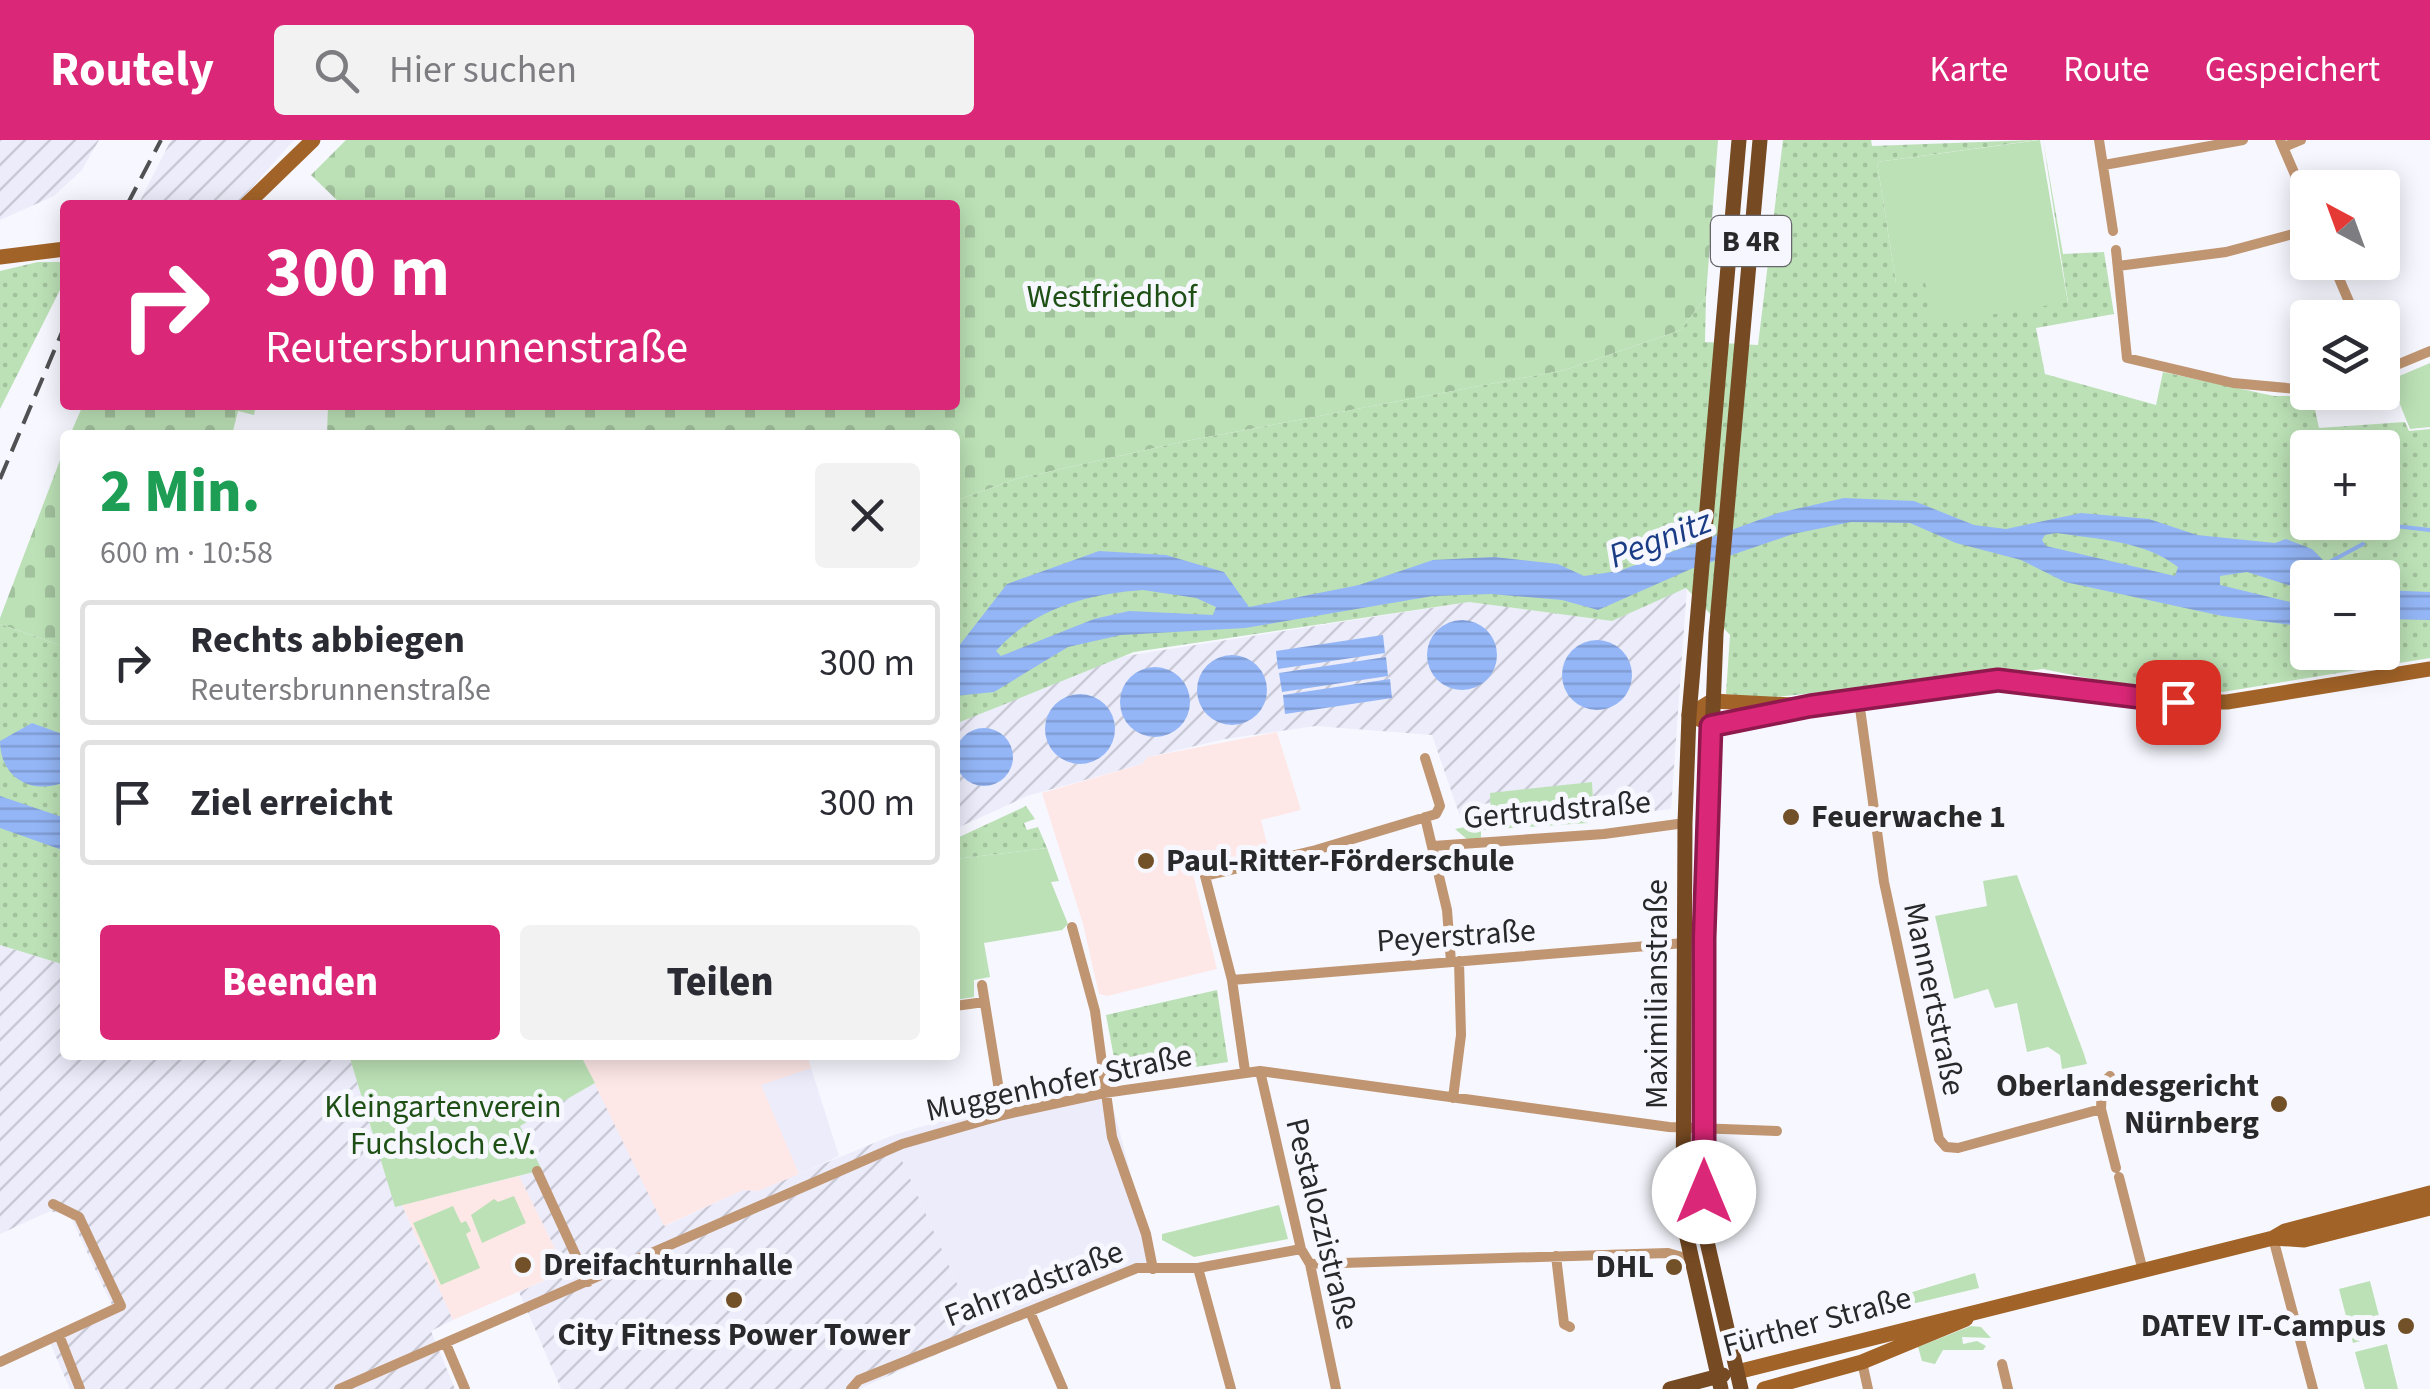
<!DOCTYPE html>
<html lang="de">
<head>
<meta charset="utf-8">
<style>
	:root { --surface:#fff; --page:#f2f2f3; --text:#2b2b33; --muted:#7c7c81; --line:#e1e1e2; --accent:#db2777 }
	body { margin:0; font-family:"Source Sans 3",sans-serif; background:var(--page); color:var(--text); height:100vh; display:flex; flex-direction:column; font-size:38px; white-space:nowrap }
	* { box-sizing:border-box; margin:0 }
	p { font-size:32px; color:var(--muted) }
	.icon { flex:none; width:55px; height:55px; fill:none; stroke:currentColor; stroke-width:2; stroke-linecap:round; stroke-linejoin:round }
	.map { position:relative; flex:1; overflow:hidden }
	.panel { position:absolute; left:60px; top:290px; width:900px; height:630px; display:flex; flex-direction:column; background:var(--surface); border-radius:10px; box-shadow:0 5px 25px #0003 }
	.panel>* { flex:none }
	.guide { position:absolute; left:60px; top:60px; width:900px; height:210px; border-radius:10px; box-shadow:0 5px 25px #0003; background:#db2777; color:#fff; overflow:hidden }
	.needle { width:65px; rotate:319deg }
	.tools { position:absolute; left:2290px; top:30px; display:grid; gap:20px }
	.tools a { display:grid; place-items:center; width:110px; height:110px; border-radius:10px; background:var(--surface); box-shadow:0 5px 25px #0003; font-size:50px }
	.pin { position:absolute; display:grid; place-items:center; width:85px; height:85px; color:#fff; margin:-42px; border-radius:20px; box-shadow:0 5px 15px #0006 }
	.me { position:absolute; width:110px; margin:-55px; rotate:0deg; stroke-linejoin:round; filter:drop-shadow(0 0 8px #0008) }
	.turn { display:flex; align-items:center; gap:35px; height:210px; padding:0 40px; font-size:45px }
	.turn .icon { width:130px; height:130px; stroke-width:2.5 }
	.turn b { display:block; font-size:70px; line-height:85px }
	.round { display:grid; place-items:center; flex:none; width:105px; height:105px; border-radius:10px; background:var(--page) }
	.head { display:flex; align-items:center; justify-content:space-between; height:170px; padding:0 40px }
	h1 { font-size:60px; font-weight:800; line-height:75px; color:#1e9e55 }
	.cta { display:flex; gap:20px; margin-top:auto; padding:20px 40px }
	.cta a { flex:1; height:115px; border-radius:10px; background:var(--accent); color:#fff; font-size:40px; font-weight:800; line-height:115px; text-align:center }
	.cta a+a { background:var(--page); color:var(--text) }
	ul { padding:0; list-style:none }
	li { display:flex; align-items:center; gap:30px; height:125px; margin:0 20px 15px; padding:0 20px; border:5px solid var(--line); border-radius:10px }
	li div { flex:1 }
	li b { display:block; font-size:38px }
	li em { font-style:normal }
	header { display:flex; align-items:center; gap:60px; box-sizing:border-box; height:140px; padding:0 50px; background:var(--accent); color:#fff }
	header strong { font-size:48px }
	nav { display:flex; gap:55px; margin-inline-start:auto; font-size:35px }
	.search { width:700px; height:90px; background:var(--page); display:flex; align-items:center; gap:25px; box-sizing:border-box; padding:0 35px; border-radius:10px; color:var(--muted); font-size:38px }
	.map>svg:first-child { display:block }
	.built { fill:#ececfb }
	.industrial { fill:url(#industrial-furrows) }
	.education { fill:#fee8e7 }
	.green { fill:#bce1b6 }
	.cemetery { fill:url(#cemetery-stones) }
	.park { fill:url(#park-dots); fill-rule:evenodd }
	.water { fill:url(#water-rules); fill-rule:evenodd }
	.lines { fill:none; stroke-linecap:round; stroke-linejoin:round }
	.stream { stroke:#94b6f6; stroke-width:4 }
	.street { stroke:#c09571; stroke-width:10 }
	.secondary { stroke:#a16328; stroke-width:15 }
	.primary { stroke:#764a22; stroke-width:15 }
	.rail { stroke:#515154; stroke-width:4; stroke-dasharray:20 10; stroke-linecap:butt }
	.route-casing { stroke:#8e194d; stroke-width:25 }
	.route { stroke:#db2777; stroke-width:18 }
	.poi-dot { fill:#725028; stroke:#f7f7ff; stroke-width:4 }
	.labels { text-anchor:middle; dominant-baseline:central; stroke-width:10; stroke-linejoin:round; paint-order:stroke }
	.shield { fill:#f7f7ff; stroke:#67676b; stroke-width:2.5 }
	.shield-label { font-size:30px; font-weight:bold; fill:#29292b }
	.park-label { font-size:32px; fill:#1e5015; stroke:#f7f7ff }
	.street-label { font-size:32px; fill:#29292b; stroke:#f7f7ff }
	.poi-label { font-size:32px; font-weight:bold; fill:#29292b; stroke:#f7f7ff; text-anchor:start }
	.water-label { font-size:35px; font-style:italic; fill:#1a3c85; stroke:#f7f7ff }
</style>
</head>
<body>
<header>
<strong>Routely</strong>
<div class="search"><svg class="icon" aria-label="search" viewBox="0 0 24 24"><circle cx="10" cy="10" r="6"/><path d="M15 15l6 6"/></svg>Hier suchen</div>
<nav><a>Karte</a><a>Route</a><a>Gespeichert</a></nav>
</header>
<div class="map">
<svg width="2430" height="1249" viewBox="0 0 2430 1249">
	<defs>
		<pattern id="industrial-furrows" width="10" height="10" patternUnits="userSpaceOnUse" patternTransform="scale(2.5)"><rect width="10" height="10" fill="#ececfb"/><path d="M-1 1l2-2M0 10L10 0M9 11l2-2" fill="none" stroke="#cacad7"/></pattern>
		<pattern id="cemetery-stones" width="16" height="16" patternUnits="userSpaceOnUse" patternTransform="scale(2.5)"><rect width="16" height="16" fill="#bce1b6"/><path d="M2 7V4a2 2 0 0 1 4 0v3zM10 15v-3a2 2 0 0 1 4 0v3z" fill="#a2c19d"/></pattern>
		<pattern id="park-dots" width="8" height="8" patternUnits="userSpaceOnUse" patternTransform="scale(2.5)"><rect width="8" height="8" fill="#bce1b6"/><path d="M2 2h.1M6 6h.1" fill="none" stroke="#a2c19d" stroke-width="1.8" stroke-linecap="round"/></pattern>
		<pattern id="water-rules" width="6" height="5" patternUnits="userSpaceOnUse" patternTransform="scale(2.5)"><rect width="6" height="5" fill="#94b6f6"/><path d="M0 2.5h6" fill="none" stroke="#809cd3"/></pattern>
	</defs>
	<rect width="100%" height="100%" fill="#f7f7ff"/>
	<path class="built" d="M811 928 839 1016 799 1034 760 944Z
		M1108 948 1145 1088 1150 1124 980 1195 891 996 989 966Z"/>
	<path class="industrial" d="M0 0H99L82 30 54 56 0 80Z
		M171 0H294L236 65H138Z
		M1687 447 1671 669 1595 679 1592 642 1490 654 1491 663 1482 664 1483 682 1463 685 1432 595 1316 586 1225 599 1148 617 1142 624 1027 656 955 689V584L1113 518 1469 462 1612 481Z
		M0 805 65 825V915H349L395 1066 402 1065 453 1180 431 1191 455 1249H70L47 1196 112 1165 70 1076 50 1071 0 1094Z
		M595 943 665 1086 743 1050 758 1051 891 996 980 1195 859 1249H561L519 1152 566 1131 519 1036 541 1030 519 986Z"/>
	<path class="education" d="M1277 592 1301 670 1261 680 1269 712 1192 730 1217 829 1107 856 1099 854 1083 784 1042 653 1142 624 1148 617Z
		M591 915H807L811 928 761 945 799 1034 758 1051 743 1050 664 1086 583 920Z
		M519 1036 566 1131 453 1180 402 1065Z"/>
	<path class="green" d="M2040 0 2068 163 1934 185 1896 143 1877 22Z
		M2430 223V287L2410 289 2390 240Z
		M1592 642 1594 673 1587 675 1588 683 1481 690V699L1468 700 1455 689 1491 682 1490 653Z
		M1047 708 1059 741 1051 742 1068 784 1062 790 984 803 990 837 974 840V857L955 860V719Z
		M2017 735 2084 914 2087 924 2062 929 2060 915 2048 907 2027 912 2017 863 1995 868 1988 849 1954 859 1935 776 1987 766 1983 741Z
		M349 915H591L583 920 595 943 520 986 542 1030 395 1067Z
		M514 1056 526 1083 482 1103 471 1075 494 1059 498 1062Z
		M1279 1065 1288 1099 1194 1117 1162 1100V1094Z
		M453 1066 461 1083 466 1081 471 1091 466 1094 480 1128 441 1145 413 1083Z
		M1975 1133 1979 1148 1899 1167 1896 1157Z
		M2370 1141 2384 1195 2353 1203 2339 1149Z
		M1971 1186 1981 1187 1991 1198 1962 1197 1963 1204 1977 1201 1986 1206 1983 1210H1943L1935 1224 1922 1221 1918 1207Z
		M2387 1204 2398 1249H2365L2355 1212Z"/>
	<path class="cemetery" d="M346 0H1718L1706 156 1681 190 1565 230 1186 301 1016 339 955 361V295H327L328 265H955V65H342L311 35Z
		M83 265H256L254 275 238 271 232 295H70Z
		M65 307V507L0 484V478Z"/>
	<path class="park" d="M1783 0H1871L1872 6 2037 0 1877 22 1896 143 1924 138 1935 184 2068 162 2043 0 2063 114 2104 112 2114 174 2036 188 2045 234 2156 265 2163 232 2274 256H2312L2319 288 2405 282 2409 291 2430 289V518L2186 558 2043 529 1766 558 1726 554 1730 495 1686 448 1612 481 1469 462 1134 512 955 584V361L1016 339 1186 301 1565 230 1681 190 1706 156 1705 202 1758 205ZM2308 308H2382V382H2308ZM2308 438H2382V512H2308Z
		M38 122H65V140L0 269V131Z
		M0 484 65 507V825L0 805Z
		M1026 666 1035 679 1024 683 1027 690 1038 687 1047 708 955 719V699Z
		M1217 850 1228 922 1118 939 1106 875Z"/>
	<path class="water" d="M1844 358 1914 361 1974 385 2006 389 2081 373 2149 379 2197 395 2275 403 2286 399 2312 409 2340 437 2308 438 2307 451 2247 432 2220 436V445L2307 466V487L2222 476 2065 442 2021 420 1956 403 1910 383 1851 382 1793 394 1691 429 1598 470 1562 460 1491 454 1433 456 1245 488 1121 495 1068 507 994 552 955 556V511L1007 444 1099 411 1166 415 1224 432 1249 467 1359 445 1433 420 1494 417 1558 424 1584 436 1619 431 1778 373ZM2056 393C2097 399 2145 401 2178 427L2175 436 2046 406 2042 400 2045 395ZM1143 450 1196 458 1216 467 1213 475 1129 471 1094 479 1001 516 996 511C1034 468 1088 454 1143 450Z
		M2382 450 2430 452V480L2383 479Z
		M1427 515a35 35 0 1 1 70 0a35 35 0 1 1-70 0Z
		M1383 495 1385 513 1278 529 1276 511Z
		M1562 535a35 35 0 1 1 70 0a35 35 0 1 1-70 0Z
		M1197 550a35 35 0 1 1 70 0a35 35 0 1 1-70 0Z
		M1386 517 1388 536 1282 552 1279 533Z
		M1120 562a35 35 0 1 1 70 0a35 35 0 1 1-70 0Z
		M1390 539 1392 558 1285 574 1283 555Z
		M1045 589a35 35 0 1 1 70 0a35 35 0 1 1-70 0Z
		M32 583 65 595V642C31 656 0 637 0 601Z
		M955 617a29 29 0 1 1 58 0a29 29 0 1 1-58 0Z
		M0 656 65 678V711L0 688Z"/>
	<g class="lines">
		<path class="stream" d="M2378 395 2395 386 2430 390
			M2324 425 2363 404"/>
		<path class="street" d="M2099 0 2113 91
			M2280 0 2308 65
			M2284 7 2301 0
			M2104 25 2243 0
			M2116 110 2127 218 2233 243 2308 250
			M2332 122 2356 178
			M2118 126 2226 112 2308 90
			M2382 231 2430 211
			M1859 561 1884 742 1939 999 1946 1007 1958 1008 2101 969 2116 1028
			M1425 677 1447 770 1451 822
			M1433 706 1604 694 1685 683
			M1072 787 1095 871 1112 997 1146 1094 1153 1129
			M1232 840 1684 803
			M982 845 1003 975
			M955 866 984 862
			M1245 931 1232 840 1205 736 1316 710 1436 674 1440 666 1425 618
			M1260 931 1301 1109 1310 1124 1336 1249
			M1453 958 1461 895 1459 821
			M2101 969 2102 944 2110 936
			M537 1031 588 1142
			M2119 1037 2143 1131
			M2273 1098 2313 1249
			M1556 1116 1564 1184 1570 1187
			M1310 1124 1668 1113 1689 1119
			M1198 1128 1231 1249
			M1030 1172 1063 1249
			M59 1195 80 1249
			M446 1204 465 1249
			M0 1222 121 1166 79 1077 53 1064
			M1862 1222 1868 1249
			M2002 1224 2008 1249
			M339 1249 902 1004 1003 975 1104 953 1260 931 1669 987 1777 991
			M851 1249 859 1240 1137 1128H1198L1301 1109"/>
		<path class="secondary" d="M246 65 313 0
			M0 117 65 109
			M1810 566 1716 586 1689 575 1712 561 1810 566 2008 539 2178 562H2227L2430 529
			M2273 1098 2304 1100 2430 1068
			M1737 1232 2273 1098 2285 1091 2430 1053
			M1764 1249 1862 1222 1966 1179"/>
		<path class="primary" d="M1670 1249 1723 1235
			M1721 1249 1683 1080 1685 683 1689 575 1739 0
			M1741 1249 1705 1093 1704 798 1716 494 1760 0"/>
		<path class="rail" d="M127 65 161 0
			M0 339 65 185"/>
	</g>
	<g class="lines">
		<g class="route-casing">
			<path id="route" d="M1704 1052V798L1711 586 1810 566 1998 540 2178 562"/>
		</g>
		<use href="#route" class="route"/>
	</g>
	<g class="poi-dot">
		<circle cx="1791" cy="677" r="10"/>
		<circle cx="1146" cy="721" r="10"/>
		<circle cx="2279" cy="964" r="10"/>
		<circle cx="523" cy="1125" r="10"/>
		<circle cx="1674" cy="1127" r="10"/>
		<circle cx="734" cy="1160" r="10"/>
		<circle cx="2406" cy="1186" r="10"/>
	</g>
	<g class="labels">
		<rect class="shield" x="1711" y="76" width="80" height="50" rx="8"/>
		<g class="shield-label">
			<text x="1751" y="101">B 4R</text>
		</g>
		<g class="park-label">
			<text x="1112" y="157">Westfriedhof</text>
			<text x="443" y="967">Kleingartenverein<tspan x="443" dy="37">Fuchsloch e.V.</tspan></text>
		</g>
		<g class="street-label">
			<text transform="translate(1557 670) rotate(-5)">Gertrudstraße</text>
			<text transform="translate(1456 796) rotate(-4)">Peyerstraße</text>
			<text transform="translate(1657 854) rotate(-90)">Maximilianstraße</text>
			<text transform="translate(1934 859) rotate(78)">Mannertstraße</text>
			<text transform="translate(1059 943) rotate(-12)">Muggenhofer Straße</text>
			<text transform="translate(1322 1084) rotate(76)">Pestalozzistraße</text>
			<text transform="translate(1034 1144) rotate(-21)">Fahrradstraße</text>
			<text transform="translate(1817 1182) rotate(-15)">Fürther Straße</text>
		</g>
		<g class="poi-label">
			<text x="1811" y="677">Feuerwache 1</text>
			<text x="1166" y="721">Paul-Ritter-Förderschule</text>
			<text x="2259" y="946" text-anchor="end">Oberlandesgericht<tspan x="2259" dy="37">Nürnberg</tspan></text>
			<text x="543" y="1125">Dreifachturnhalle</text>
			<text x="1654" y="1127" text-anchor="end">DHL</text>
			<text x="2386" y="1186" text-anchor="end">DATEV IT-Campus</text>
			<text x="734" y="1195" text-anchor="middle">City Fitness Power Tower</text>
		</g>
		<g class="water-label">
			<text transform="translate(1660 399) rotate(-21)">Pegnitz</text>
		</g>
	</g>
</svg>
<div class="tools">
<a><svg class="needle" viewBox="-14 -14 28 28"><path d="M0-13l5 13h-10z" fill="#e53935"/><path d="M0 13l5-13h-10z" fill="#7c7c81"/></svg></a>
<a><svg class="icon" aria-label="layers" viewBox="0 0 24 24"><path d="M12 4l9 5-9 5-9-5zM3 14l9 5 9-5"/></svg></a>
<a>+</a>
<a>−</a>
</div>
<div class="pin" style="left:2178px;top:562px;background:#d93025"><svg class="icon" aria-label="arrive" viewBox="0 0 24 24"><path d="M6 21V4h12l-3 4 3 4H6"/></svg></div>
<svg class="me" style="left:1704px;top:1052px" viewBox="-20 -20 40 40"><circle r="19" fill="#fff"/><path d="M0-13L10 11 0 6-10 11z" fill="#db2777"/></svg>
<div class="guide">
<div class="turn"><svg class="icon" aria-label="right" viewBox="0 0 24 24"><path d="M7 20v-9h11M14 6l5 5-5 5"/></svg><div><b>300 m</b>Reutersbrunnenstraße</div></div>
</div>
<section class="panel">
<div class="head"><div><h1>2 Min.</h1><p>600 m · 10:58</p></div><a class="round"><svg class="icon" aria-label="close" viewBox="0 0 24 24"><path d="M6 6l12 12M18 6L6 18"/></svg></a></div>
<ul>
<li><svg class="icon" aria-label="right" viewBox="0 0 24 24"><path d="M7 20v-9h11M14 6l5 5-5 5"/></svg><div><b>Rechts abbiegen</b><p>Reutersbrunnenstraße</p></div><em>300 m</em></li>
<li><svg class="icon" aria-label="arrive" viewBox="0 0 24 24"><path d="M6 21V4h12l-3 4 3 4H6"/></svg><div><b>Ziel erreicht</b></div><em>300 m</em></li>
</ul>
<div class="cta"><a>Beenden</a><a>Teilen</a></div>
</section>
</div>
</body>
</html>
